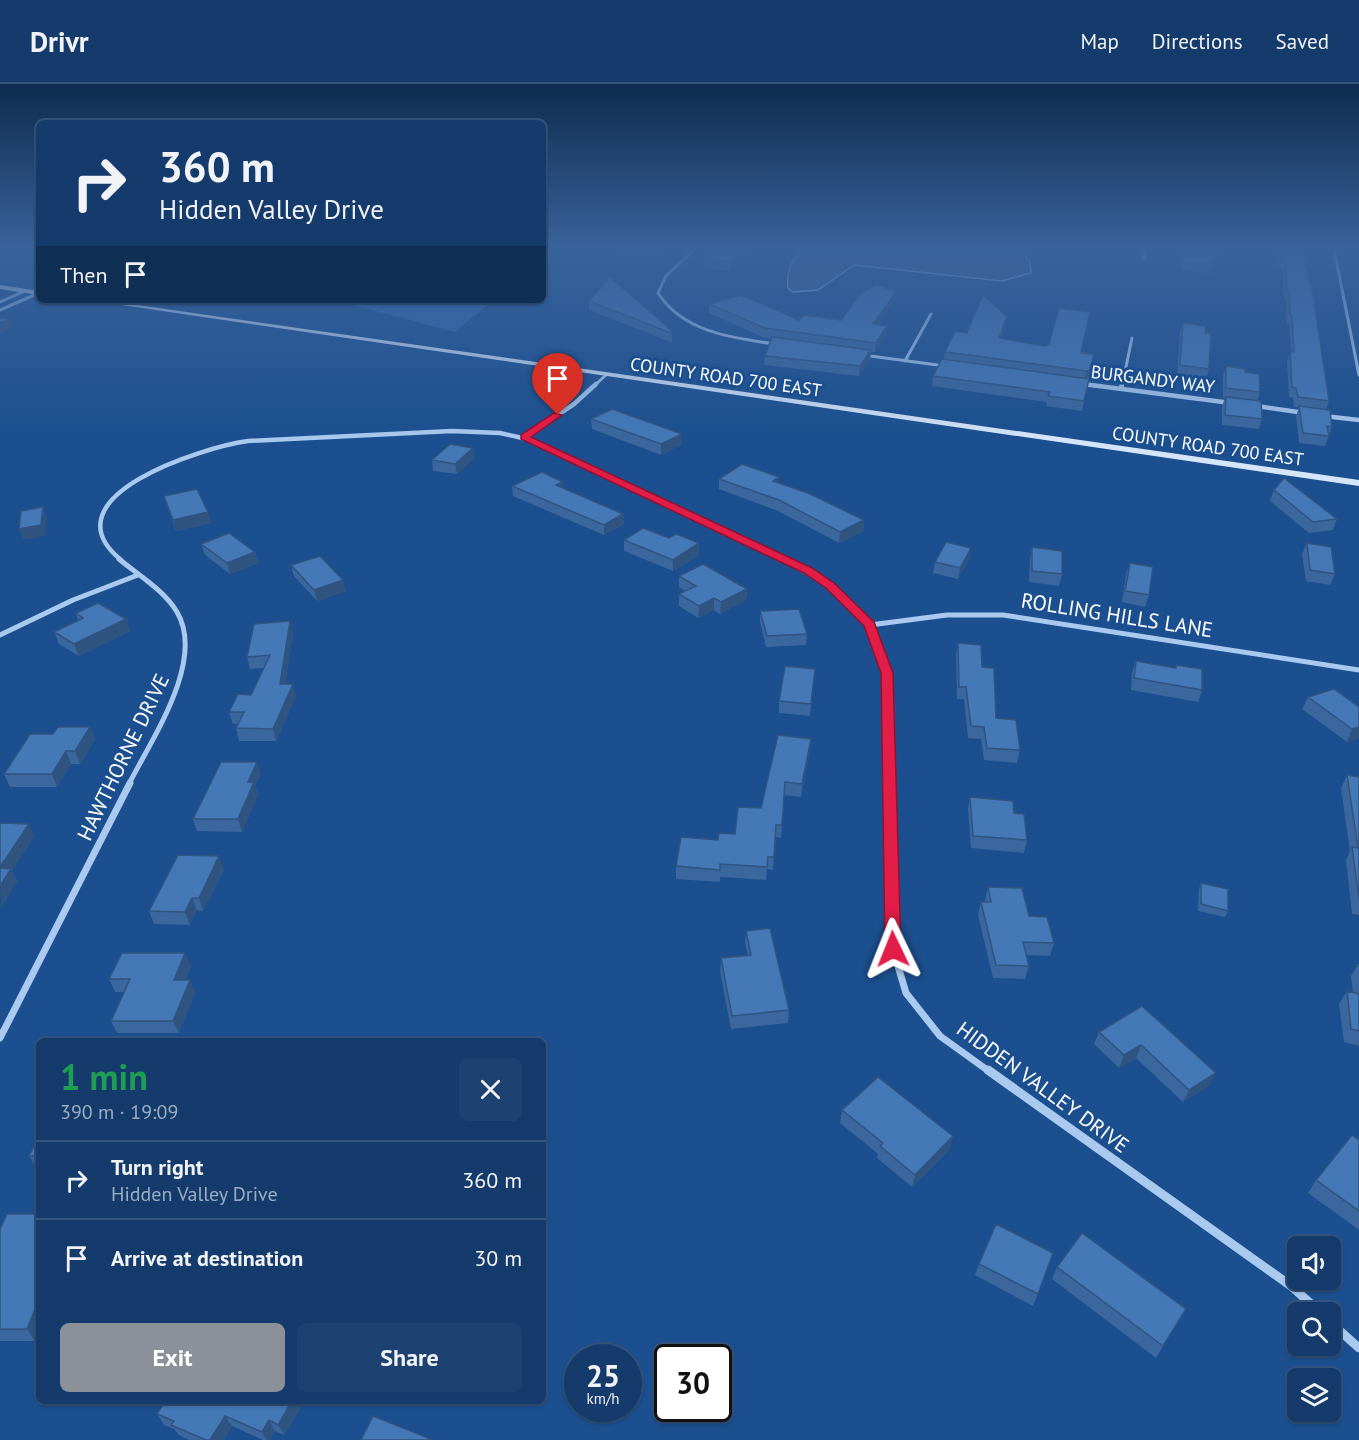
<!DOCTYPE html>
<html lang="en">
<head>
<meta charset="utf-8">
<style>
	:root { --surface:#143b6b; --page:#1d4271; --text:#f1f3f6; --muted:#9dadc1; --line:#33557e; --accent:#8c9099 }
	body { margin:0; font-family:"PT Sans",sans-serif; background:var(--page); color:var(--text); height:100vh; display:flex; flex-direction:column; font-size:22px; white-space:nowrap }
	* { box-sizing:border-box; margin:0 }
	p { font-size:20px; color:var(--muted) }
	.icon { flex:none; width:33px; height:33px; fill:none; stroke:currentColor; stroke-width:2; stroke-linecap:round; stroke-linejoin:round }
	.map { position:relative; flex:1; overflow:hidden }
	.sheet { position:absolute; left:36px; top:954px; width:510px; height:366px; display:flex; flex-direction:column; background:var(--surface); border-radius:9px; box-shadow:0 2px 4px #0004,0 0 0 2px var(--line) }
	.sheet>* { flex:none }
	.hud { position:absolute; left:36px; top:36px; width:510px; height:183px; border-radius:9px; box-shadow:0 2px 4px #0004,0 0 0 2px var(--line); background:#143b6b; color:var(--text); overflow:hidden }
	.buttons { position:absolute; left:1287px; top:1152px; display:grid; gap:12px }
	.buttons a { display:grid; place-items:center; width:54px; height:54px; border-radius:9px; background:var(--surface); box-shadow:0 2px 4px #0004,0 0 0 2px var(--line); font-size:30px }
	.speed { position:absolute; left:564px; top:1260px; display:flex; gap:12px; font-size:30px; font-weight:700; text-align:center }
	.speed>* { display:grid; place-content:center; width:78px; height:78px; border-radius:50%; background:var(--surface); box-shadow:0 2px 4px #0004,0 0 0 2px var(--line); line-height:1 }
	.speed small { font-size:15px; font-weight:400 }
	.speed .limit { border:3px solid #111; border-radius:9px; background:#fff; color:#111 }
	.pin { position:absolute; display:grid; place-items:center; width:51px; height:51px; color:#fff; margin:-62px -26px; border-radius:50% 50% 50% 0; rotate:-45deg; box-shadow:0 0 6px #0007 }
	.pin .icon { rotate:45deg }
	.me { position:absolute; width:66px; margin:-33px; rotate:358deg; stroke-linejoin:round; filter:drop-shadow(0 0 4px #0008) }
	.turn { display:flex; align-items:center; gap:21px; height:126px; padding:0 24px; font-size:27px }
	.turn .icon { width:78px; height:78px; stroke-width:2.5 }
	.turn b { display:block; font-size:42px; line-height:51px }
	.then { display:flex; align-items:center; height:57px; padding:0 24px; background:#0003; gap:12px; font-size:22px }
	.round { display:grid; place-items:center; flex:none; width:63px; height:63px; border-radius:9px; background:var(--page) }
	.head { display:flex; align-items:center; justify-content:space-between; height:102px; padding:0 24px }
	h1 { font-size:36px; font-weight:800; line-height:45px; color:#1e9e55 }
	.cta { display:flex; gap:12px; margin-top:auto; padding:12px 24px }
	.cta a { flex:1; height:69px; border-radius:9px; background:var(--accent); color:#fff; font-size:24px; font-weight:800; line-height:69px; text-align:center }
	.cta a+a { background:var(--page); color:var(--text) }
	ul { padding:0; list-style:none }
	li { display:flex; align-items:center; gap:18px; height:78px; padding:0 24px; border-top:2px solid var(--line) }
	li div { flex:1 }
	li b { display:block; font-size:22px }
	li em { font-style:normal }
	header { display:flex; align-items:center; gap:36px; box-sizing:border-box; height:84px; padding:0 30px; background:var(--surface); border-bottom:2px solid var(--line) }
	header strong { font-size:28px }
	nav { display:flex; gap:33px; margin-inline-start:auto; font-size:21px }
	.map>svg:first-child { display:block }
	.green { fill:#2e69ad }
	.water { fill:#3c6290; stroke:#9cc4f0; stroke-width:1.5 }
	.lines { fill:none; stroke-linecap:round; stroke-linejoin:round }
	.street-far4 { stroke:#a9c9ee; stroke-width:3 }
	.street-far3 { stroke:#a9c9ee; stroke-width:4.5 }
	.street-far2 { stroke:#a9c9ee; stroke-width:5 }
	.street-far1 { stroke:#a9c9ee; stroke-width:7 }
	.street { stroke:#a9c9ee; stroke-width:9 }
	.secondary { fill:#d6e6fa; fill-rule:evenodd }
	.wall { fill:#3a679d }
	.shaded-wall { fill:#305480 }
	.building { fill:#4478b7; stroke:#305480; stroke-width:1.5 }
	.route { fill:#e11d48; stroke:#92132f; stroke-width:1.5 }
	.labels { text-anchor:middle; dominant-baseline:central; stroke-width:6; stroke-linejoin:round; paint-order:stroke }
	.far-street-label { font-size:18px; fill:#fff; stroke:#1b4f8f }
	.street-label { font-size:21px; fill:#fff; stroke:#1b4f8f }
</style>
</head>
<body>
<header>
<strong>Drivr</strong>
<nav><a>Map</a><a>Directions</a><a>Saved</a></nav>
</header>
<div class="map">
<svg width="1359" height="1356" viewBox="0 0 1359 1356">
	<rect width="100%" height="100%" fill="#1b4f8f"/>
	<path class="green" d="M335 216H493L455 248Z"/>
	<path class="water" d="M803 165H1018L1030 177 1031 189 1002 197 854 181 818 206 793 208 788 204C786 187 791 177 803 165Z"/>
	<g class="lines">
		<path class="street-far4" d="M695 165 666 192 658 209C683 248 732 254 775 260
			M1334 165 1359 291
			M1144 173 1146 165
			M0 218 25 207
			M0 226 39 209
			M863 271 945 282
			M905 277 931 230
			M1080 300 1095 302
			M594 302 606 291
			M1122 302 1132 254"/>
		<path class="street-far3" d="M1083 300 1231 319
			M1121 305 1122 300
			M1256 322 1305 329
			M1324 332 1359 336
			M524 353 574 320 596 300
			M121 476C44 413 203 363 248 357L452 347 500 349 531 356 785 476"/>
		<path class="street-far2" d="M119 475C138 491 164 506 177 528 206 577 151 656 129 700
			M782 475 830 501 870 541 887 589 889 700
			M870 541 947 531H1003L1359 586
			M0 551 73 516 138 491"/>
		<path class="street-far1" d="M889 699 893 865 906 909 940 952 990 988
			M0 954 130 699"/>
		<path class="street" d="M988 986 1291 1202 1320 1228
			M1330 1238 1359 1264"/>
		<path class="secondary" d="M0 201 39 207V211L0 205Z
			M87 216H103L1359 396V402Z"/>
	</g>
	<path class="wall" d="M595 165H667L659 172Z
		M754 165 730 187 704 183V175Z
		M1182 165H1227L1209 189 1181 186Z
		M1277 165H1305L1308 197 1329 317 1326 326 1332 343 1325 362 1299 359 1296 332 1299 323H1294L1293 314 1289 313 1287 277 1291 267 1289 240H1287L1286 214H1284L1283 185 1277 181Z
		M896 215 878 241 887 242 886 251 875 268H871L870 275 859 292 764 281 765 272 772 254H765L709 229V220L799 236H841Z
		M589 217 672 247V257L671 258 589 226Z
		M1183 239 1205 249 1209 285 1206 294 1177 291 1180 248Z
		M1005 242 1001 254 1094 270 1082 327 1046 322 1047 318 932 302 933 292 944 275 945 268 967 249Z
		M1226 282 1245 288 1260 308 1257 317 1262 335 1259 345 1222 341V322L1225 314 1223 313V292Z
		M591 335 682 350V360L661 371 592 345Z
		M474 374 457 390 433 387 432 376Z
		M779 393V399L864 436 863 447 839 459 778 427 719 405V395Z
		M563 398V405L623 430 624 440 604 451 513 412 512 402Z
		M1274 406 1337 435 1333 446 1309 449 1270 417Z
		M164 412 211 439 176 447Z
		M669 454 699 459V471L673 487 624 467V456Z
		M1307 459 1335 490 1330 501 1306 497 1302 470Z
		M201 460 255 468 258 479 230 490 205 471Z
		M1032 463 1062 490 1059 502 1029 498 1030 475Z
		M969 475 958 495 933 489 935 478Z
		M1130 479 1149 511 1145 523 1122 518 1126 490Z
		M291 481 346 507 317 517 294 492Z
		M679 492 747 505 746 516 720 530 714 526 698 534 679 522V510L685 507 679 503Z
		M760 527 807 550 806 561 766 563 760 538Z
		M76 529 130 547 79 572 59 560 54 548 78 536Z
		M293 549 285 600 296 612 276 657H239L236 644 238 640H233L229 628 251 611 264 584 250 585 247 573Z
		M958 559 982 583 996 634 1020 666 1017 679 984 676 981 655 968 654 964 615H957L956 571Z
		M1136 577 1175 584 1176 581 1202 606 1198 618 1131 606 1132 589Z
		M815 585 810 632 779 629V617Z
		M1334 605 1359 654 1347 658 1302 625 1308 613Z
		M90 643 95 655 80 680H71L57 703H10L4 690 53 650Z
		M810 667 801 713 784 711 781 754 775 753 773 786 767 785 766 796 720 793V798L676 795V782L718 756 735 750 761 724Z
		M261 690 255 702 258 711 242 748 197 747 193 735Z
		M1347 691 1359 693V831L1352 830 1346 776 1350 767 1341 704Z
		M970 713 1014 729 1027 756 1024 769 971 764 968 725Z
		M224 785 203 827 197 826 190 841 154 840 149 827Z
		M1201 799 1228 827 1225 833 1198 827 1199 805Z
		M988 803 1029 832 1054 859 1050 872 1027 871 1029 882 1025 895 993 894 978 831 981 818H985V816Z
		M746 847 789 926 788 939 731 945 720 887 721 874 748 871 745 859Z
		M1358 880H1359V962L1344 958 1339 920 1347 907 1353 908 1351 892Z
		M191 882 185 896 195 908 179 949H117L111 937 124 908H115L109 895Z
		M1142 922 1210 1001 1183 1018 1136 974 1119 984 1094 960 1099 948Z
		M842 1026 950 1065 912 1103 877 1074 878 1070 840 1039Z
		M39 1053V1096L34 1088 36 1083 29 1072Z
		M1359 1056V1146L1308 1109 1316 1096Z
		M0 1145 35 1257H0Z
		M979 1180 1038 1210 1033 1222 975 1191Z
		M1057 1183 1186 1225 1156 1274 1052 1195Z
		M304 1317 284 1351 275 1347 270 1356H263L232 1342 224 1356H189L179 1351 174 1345 164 1341 157 1330Z"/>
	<path class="shaded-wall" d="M659 165H667L659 172Z
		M745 165H754L730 187 731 178Z
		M1223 165H1227L1209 189 1212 180Z
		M897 207 896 215 872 249 873 240Z
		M1007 233 1005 242 997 263 999 254Z
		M10 235 13 244 0 250V239Z
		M887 242 886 251 875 268 876 259Z
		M871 266 870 275 859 292 860 282Z
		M1090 286 1088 296H1084L1087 287Z
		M682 350V360L661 371V360Z
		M473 364 474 374 457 390 455 380Z
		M779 393V403L773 397Z
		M563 398V408L556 401Z
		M43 423 47 434 45 452 23 456 19 445Z
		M208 428 211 439 176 447 173 436Z
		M623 430 624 440 604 451V441Z
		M864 436 863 447 839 459 840 448Z
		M699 459V471L673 487V476Z
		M971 464 969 475 958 495 960 484Z
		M255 468 258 479 230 490 227 479Z
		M343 496 346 507 317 517 314 506Z
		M747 505 746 516 720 530 721 518Z
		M714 514V526L698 534 699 522Z
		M126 535 130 547 79 572 74 560Z
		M290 537 293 549 283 612 280 600Z
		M293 600 296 612 276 657 273 645Z
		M90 643 95 655 80 680 75 667Z
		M1359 643V654L1347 658 1352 645Z
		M811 655 810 667 801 713 802 700Z
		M66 667 71 680 57 703 52 690Z
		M257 678 261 690 255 702 258 711 242 748 238 735 248 698Z
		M29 740 35 752 12 787 18 797 1 824 0 783Z
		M219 772 224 785 203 827 199 814Z
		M192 814 197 826 190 841 185 828Z
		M185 869 191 882 180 908 174 896Z
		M190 896 195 908 179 949 173 937Z
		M1141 961 1136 974 1119 984 1124 971Z
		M1216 989 1210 1001 1183 1018 1189 1006Z
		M953 1052 950 1065 912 1103 915 1091Z
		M39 1215V1248L35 1257 27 1245Z
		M292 1317H304L284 1351 278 1341Z
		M225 1332 232 1342 224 1356H210Z
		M269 1336 275 1347 270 1356H267L262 1348Z"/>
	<path class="building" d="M714 165H745L731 178 704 175Z
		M1184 165H1223L1212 180 1183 178Z
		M1280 165H1304L1308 197 1311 198 1329 317 1298 313 1296 304 1292 303 1290 267 1294 268 1292 231H1290L1289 206 1287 205 1285 177 1280 173Z
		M610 193 672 247 671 249 589 217Z
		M876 201 897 207 873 240 887 242 876 259 765 244 709 220 741 211 799 236 803 231 841 236 862 208Z
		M983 211 1007 233 999 254 1045 262 1049 260 1059 224 1090 228 1081 269 1094 270 1090 286 1087 287 945 268 955 247 967 249Z
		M0 234 10 235 0 239Z
		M1183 239 1206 242 1205 249H1211L1209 285 1180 281Z
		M772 253 871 266 860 282 765 272Z
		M942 275 1089 295 1084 317 1048 312 1050 308 933 292Z
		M1226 282 1245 285V288L1259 290 1260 308 1226 304Z
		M1226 313 1261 317 1262 335 1225 331Z
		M1299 322 1330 326 1332 343 1327 342 1329 352 1303 349Z
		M612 325 682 350 661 360 591 335Z
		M450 360 473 364 455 380 432 376Z
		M742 380 779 393 773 397 808 409 864 436 840 448 779 416 719 395Z
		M542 388 563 398 556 401 623 430 604 441 512 402Z
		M1284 394 1337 435 1313 438 1274 406Z
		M197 405 208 428 173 436 164 412Z
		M43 423 41 441 19 445 21 427Z
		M643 444 669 454 676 450 699 459 673 476 624 456Z
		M229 449 255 468 227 479 201 460Z
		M946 458 971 464 960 484 935 478Z
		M1307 459 1331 463 1335 490 1310 486Z
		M1032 463 1062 467V490L1032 487Z
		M320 472 343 496 314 506 291 481Z
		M1130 479 1153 483 1149 511 1125 507Z
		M703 480 747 505 721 518 714 514 699 522 679 510 696 502 679 492Z
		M98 519 126 535 74 560 54 548 83 534 76 529Z
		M799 525 807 550 767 552 760 527Z
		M290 537 280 600H293L273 645 236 644 244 628H229L238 610 251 611 270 571 247 573 254 540Z
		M958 559 981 561 982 583 994 584 996 634 1016 636 1020 666 987 664 984 643 971 642 966 603H959Z
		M1136 577 1176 584V581L1202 585V606L1134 594Z
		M785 582 815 585 811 620 779 617Z
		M1334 605 1359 623V643L1352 645 1308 613Z
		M58 643H90L75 667H66L52 690H4L30 650H53Z
		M778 651 811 655 802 700 785 698 782 741H776L774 773H768L767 783 720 780V786L676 782 681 753 718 756 719 749 735 750 738 723 761 724Z
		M221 678H257L248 698H254L238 735H193Z
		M1347 691 1359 693V815L1352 763 1358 764Z
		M970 713 1013 717 1014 729 1024 730 1027 756 973 752Z
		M0 739 29 740 0 783Z
		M178 771 219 772 199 814H192L185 828 149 827Z
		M0 784 11 785 0 802Z
		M1201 799 1228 805V827L1201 820Z
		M988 803 1022 804 1029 832 1047 833 1054 859 1023 858 1029 882 996 881 981 818H991Z
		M770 844 789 926 732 932 721 874 751 871 746 847Z
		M122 869H185L174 896H190L173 937H111L130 895H109Z
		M1347 907 1359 910V947L1351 945Z
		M1142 922 1216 989 1189 1006 1141 961 1124 971 1099 948Z
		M878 993 953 1052 915 1091 880 1062 883 1059 842 1026Z
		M1352 1051 1359 1056V1127L1316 1096Z
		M39 1053V1072H29Z
		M39 1078V1088H34Z
		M7 1130H39V1215L27 1245H0V1145Z
		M996 1140 1053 1169 1038 1210 979 1180Z
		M1082 1149 1186 1225 1163 1262 1057 1183Z
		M165 1317H292L278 1341 269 1336 262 1348 225 1332 210 1356H206L171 1341 174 1337 157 1330Z
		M373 1332 433 1356H361Z"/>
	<linearGradient id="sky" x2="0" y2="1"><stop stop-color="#0f2b4f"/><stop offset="0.46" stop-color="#39639b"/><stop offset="1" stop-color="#39639b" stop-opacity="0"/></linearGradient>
	<rect width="1359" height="355" fill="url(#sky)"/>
	<path class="route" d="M554 329 562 331 531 353 812 484 834 499 874 538 893 589 901 865 899 870 893 872 887 870 885 865 881 589 864 542 826 504 804 489 521 355V351Z"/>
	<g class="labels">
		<g class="far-street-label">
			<text transform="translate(726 293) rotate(8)">COUNTY ROAD 700 EAST</text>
			<text transform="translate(1153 295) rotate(7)">BURGANDY WAY</text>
			<text transform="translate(1208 362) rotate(8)">COUNTY ROAD 700 EAST</text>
		</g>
		<g class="street-label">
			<text transform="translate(1117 531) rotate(9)">ROLLING HILLS LANE</text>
			<text transform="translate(123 673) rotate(-64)">HAWTHORNE DRIVE</text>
			<text transform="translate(1043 1003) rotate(36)">HIDDEN VALLEY DRIVE</text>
		</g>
	</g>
</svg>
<div class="buttons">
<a><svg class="icon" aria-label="sound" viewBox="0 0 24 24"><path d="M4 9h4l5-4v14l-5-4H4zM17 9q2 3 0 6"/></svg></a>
<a><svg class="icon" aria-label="search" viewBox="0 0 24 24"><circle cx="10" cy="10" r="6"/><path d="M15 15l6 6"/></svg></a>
<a><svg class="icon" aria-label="layers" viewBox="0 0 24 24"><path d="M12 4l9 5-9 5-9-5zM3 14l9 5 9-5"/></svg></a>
</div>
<div class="speed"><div>25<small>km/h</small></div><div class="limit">30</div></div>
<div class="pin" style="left:558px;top:331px;background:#d93025"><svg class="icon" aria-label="arrive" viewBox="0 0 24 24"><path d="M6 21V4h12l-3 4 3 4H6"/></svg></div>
<svg class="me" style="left:893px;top:865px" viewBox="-20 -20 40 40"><path d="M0-17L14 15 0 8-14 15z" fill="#e11d48" stroke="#fff" stroke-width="4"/></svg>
<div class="hud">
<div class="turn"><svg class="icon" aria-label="right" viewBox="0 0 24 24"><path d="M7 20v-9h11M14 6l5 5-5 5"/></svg><div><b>360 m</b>Hidden Valley Drive</div></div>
<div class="then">Then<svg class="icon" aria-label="arrive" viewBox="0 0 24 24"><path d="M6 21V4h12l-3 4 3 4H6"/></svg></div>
</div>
<section class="sheet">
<div class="head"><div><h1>1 min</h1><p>390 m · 19:09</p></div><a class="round"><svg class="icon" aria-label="close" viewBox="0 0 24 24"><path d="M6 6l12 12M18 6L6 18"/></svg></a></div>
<ul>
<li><svg class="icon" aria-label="right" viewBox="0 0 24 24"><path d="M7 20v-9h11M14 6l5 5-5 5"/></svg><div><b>Turn right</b><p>Hidden Valley Drive</p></div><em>360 m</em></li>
<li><svg class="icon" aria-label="arrive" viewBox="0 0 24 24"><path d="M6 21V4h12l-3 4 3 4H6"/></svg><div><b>Arrive at destination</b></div><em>30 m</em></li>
</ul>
<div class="cta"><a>Exit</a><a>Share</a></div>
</section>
</div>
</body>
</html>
